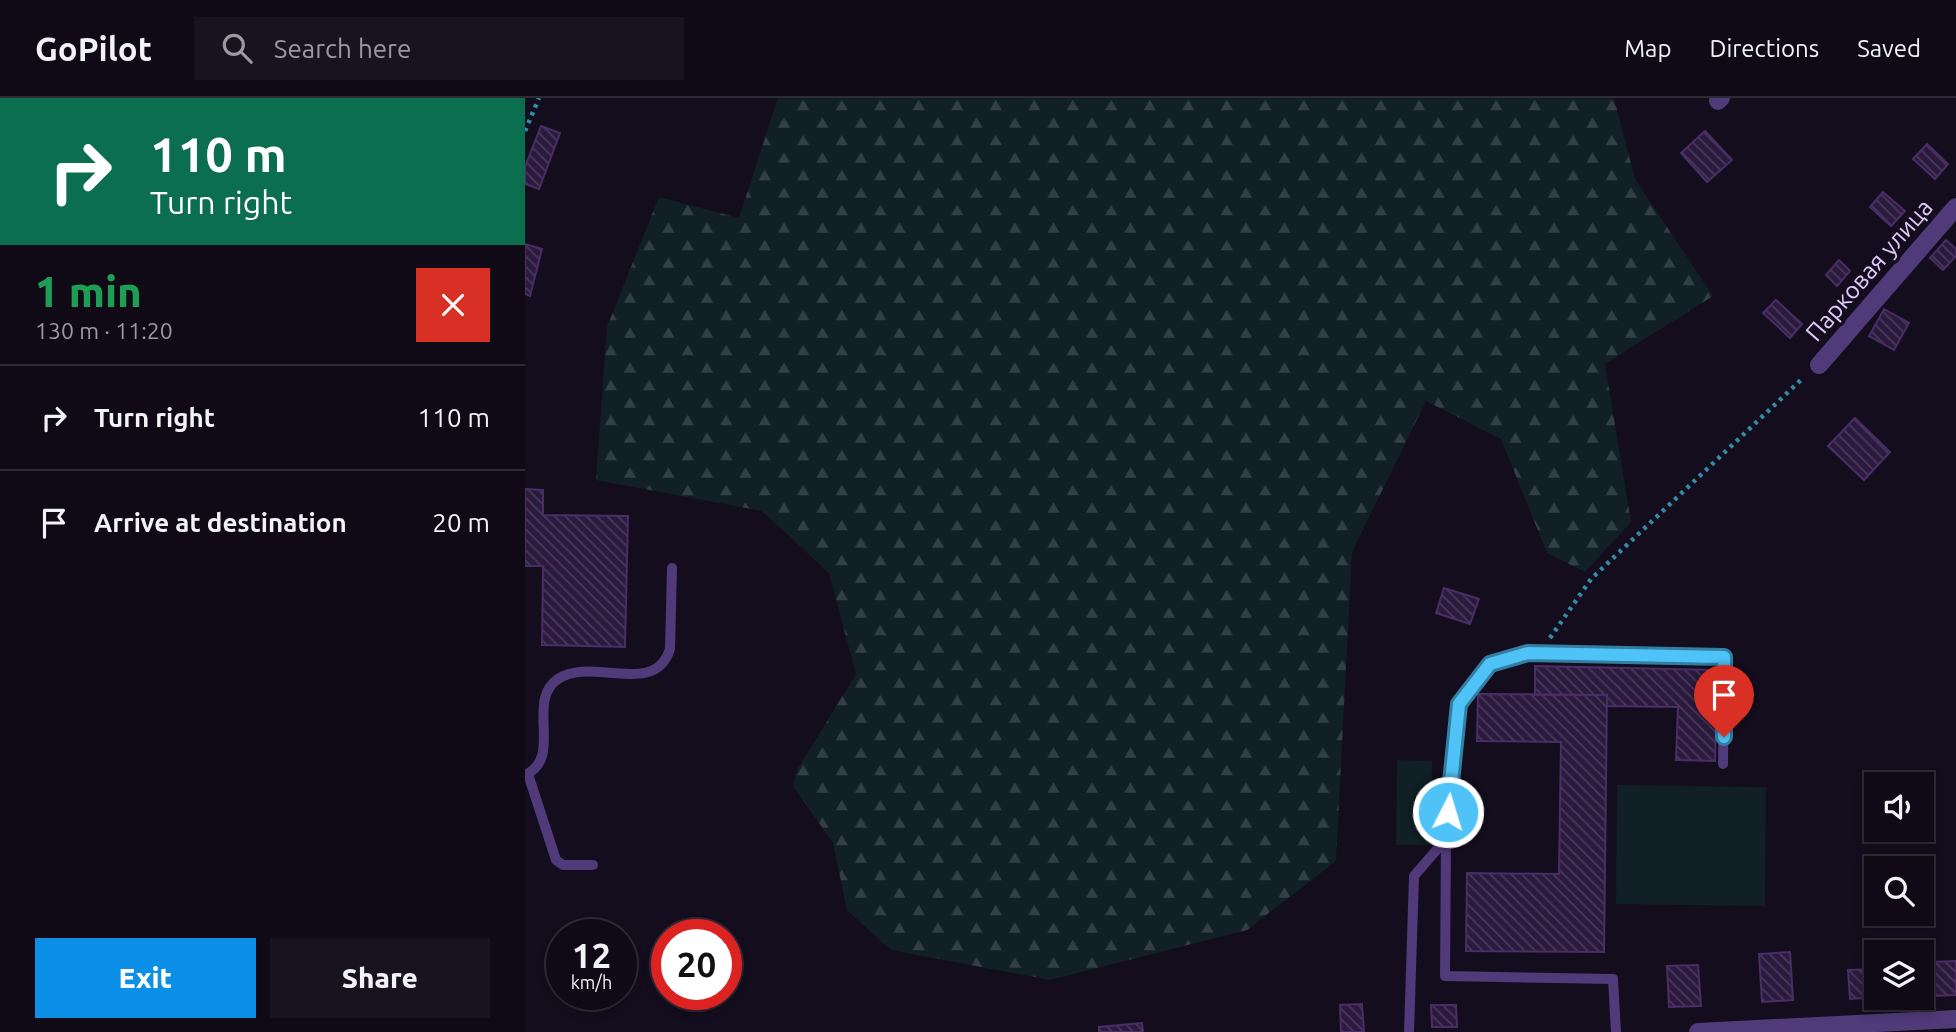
<!DOCTYPE html>
<html lang="en">
<head>
<meta charset="utf-8">
<style>
	:root { --surface:#0f0a16; --page:#18131f; --text:#f1f3f6; --muted:#9b9aa1; --line:#2f2b35; --accent:#0c8fe7 }
	body { margin:0; font-family:Ubuntu,sans-serif; background:var(--page); color:var(--text); height:100vh; display:flex; flex-direction:column; font-size:26px; white-space:nowrap }
	* { box-sizing:border-box; margin:0 }
	p { font-size:23px; color:var(--muted) }
	.icon { flex:none; width:38px; height:38px; fill:none; stroke:currentColor; stroke-width:2; stroke-linecap:round; stroke-linejoin:round }
	.map { position:relative; flex:1; overflow:hidden }
	.panel { display:flex; flex-direction:column; background:var(--surface); width:525px }
	.panel>* { flex:none }
	.hud { background:#0b6e4f; color:#fff; overflow:hidden }
	.buttons { position:absolute; left:1339px; top:674px; display:grid; gap:14px }
	.buttons a { display:grid; place-items:center; width:70px; height:70px; border-radius:0px; background:var(--surface); box-shadow:0 4px 10px #0003,0 0 0 2px var(--line); font-size:35px }
	.speed { position:absolute; left:21px; top:821px; display:flex; gap:14px; font-size:35px; font-weight:700; text-align:center }
	.speed>* { display:grid; place-content:center; width:91px; height:91px; border-radius:50%; background:var(--surface); box-shadow:0 4px 10px #0003,0 0 0 2px var(--line); line-height:1 }
	.speed small { font-size:18px; font-weight:400 }
	.speed .limit { border:10px solid #d22; background:#fff; color:#111 }
	.pin { position:absolute; display:grid; place-items:center; width:60px; height:60px; color:#fff; margin:-72px -30px; border-radius:50% 50% 50% 0; rotate:-45deg; box-shadow:0 0 7px #0007 }
	.pin .icon { rotate:45deg }
	.me { position:absolute; width:77px; margin:-38px; rotate:5deg; stroke-linejoin:round; filter:drop-shadow(0 0 5px #0008) }
	.turn { display:flex; align-items:center; gap:24px; height:147px; padding:0 35px; font-size:32px }
	.turn .icon { width:91px; height:91px; stroke-width:2.5 }
	.turn b { display:block; font-size:49px; line-height:60px }
	.round { display:grid; place-items:center; flex:none; width:74px; height:74px; border-radius:0px; background:var(--page) }
	.headline { display:flex; align-items:center; justify-content:space-between; height:119px; padding:0 35px }
	h1 { font-size:42px; font-weight:800; line-height:52px; color:#1e9e55 }
	.cta { display:flex; gap:14px; margin-top:auto; padding:14px 35px }
	.cta a { flex:1; height:80px; border-radius:0px; background:var(--accent); color:#fff; font-size:28px; font-weight:800; line-height:80px; text-align:center }
	.cta a+a { background:var(--page); color:var(--text) }
	ul { padding:0; list-style:none }
	li { display:flex; align-items:center; gap:21px; height:105px; padding:0 35px; border-top:2px solid var(--line) }
	li div { flex:1 }
	li b { display:block; font-size:26px }
	li em { font-style:normal }
	header { display:flex; align-items:center; gap:42px; box-sizing:border-box; height:98px; padding:0 35px; background:var(--surface); border-bottom:2px solid var(--line) }
	header strong { font-size:33px }
	nav { display:flex; gap:38px; margin-inline-start:auto; font-size:24px }
	.search { width:490px; height:63px; background:var(--page); display:flex; align-items:center; gap:18px; box-sizing:border-box; padding:0 24px; border-radius:0px; color:var(--muted); font-size:26px }
	main { display:flex; flex:1; min-height:0 }
	.map>svg:first-child { display:block }
	.forest { fill:url(#forest-firs) }
	.pitch { fill:#102026 }
	.building { fill:url(#building-back-hatch); stroke:#4a2d67; stroke-width:2 }
	.lines { fill:none; stroke-linecap:round; stroke-linejoin:round }
	.path { stroke:#338ca8; stroke-width:4.5; stroke-dasharray:3.5 5; stroke-linecap:butt }
	.service { stroke:#503a79; stroke-width:10 }
	.minor { stroke:#503a79; stroke-width:18 }
	.route-casing { stroke:#337fa1; stroke-width:18 }
	.route { stroke:#4fc3f7; stroke-width:12 }
	.labels { text-anchor:middle; dominant-baseline:central; stroke-width:7; stroke-linejoin:round; paint-order:stroke }
	.street-label { font-size:24px; fill:#e0cbfc; stroke:#140d1d }
</style>
</head>
<body>
<header>
<strong>GoPilot</strong>
<div class="search"><svg class="icon" aria-label="search" viewBox="0 0 24 24"><circle cx="10" cy="10" r="6"/><path d="M15 15l6 6"/></svg>Search here</div>
<nav><a>Map</a><a>Directions</a><a>Saved</a></nav>
</header>
<main>
<section class="panel">
<div class="hud">
<div class="turn"><svg class="icon" aria-label="right" viewBox="0 0 24 24"><path d="M7 20v-9h11M14 6l5 5-5 5"/></svg><div><b>110 m</b>Turn right</div></div>
</div>
<div class="headline"><div><h1>1 min</h1><p>130 m · 11:20</p></div><a class="round" style="background:#d93025;color:#fff"><svg class="icon" aria-label="close" viewBox="0 0 24 24"><path d="M6 6l12 12M18 6L6 18"/></svg></a></div>
<ul>
<li><svg class="icon" aria-label="right" viewBox="0 0 24 24"><path d="M7 20v-9h11M14 6l5 5-5 5"/></svg><div><b>Turn right</b></div><em>110 m</em></li>
<li><svg class="icon" aria-label="arrive" viewBox="0 0 24 24"><path d="M6 21V4h12l-3 4 3 4H6"/></svg><div><b>Arrive at destination</b></div><em>20 m</em></li>
</ul>
<div class="cta"><a>Exit</a><a>Share</a></div>
</section>
<div class="map">
<svg width="1431" height="934" viewBox="0 0 1431 934">
	<defs>
		<pattern id="forest-firs" width="22" height="20" patternUnits="userSpaceOnUse" patternTransform="scale(1.75)"><rect width="22" height="20" fill="#102026"/><path d="M5 1l3.5 6h-7zM16 11l3.5 6h-7z" fill="#323f46"/></pattern>
		<pattern id="building-back-hatch" width="6" height="6" patternUnits="userSpaceOnUse" patternTransform="scale(1.75)"><rect width="6" height="6" fill="#2b1a3d"/><path d="M-1 5l2 2M0 0l6 6M5-1l2 2" fill="none" stroke="#493a5a"/></pattern>
	</defs>
	<rect width="100%" height="100%" fill="#140d1d"/>
	<path class="forest" d="M253 0H1089L1110 81 1188 198 1080 266 1106 424 1060 474 1022 455 976 341 901 303 827 454 811 763 722 832 525 882 366 852 322 812 308 745 268 688 272 672 331 576 304 475 237 413 71 382 82 229 134 99 214 120Z"/>
	<path class="pitch" d="M872 662 907 663 906 747H871Z
		M1092 687 1241 689 1240 808 1091 806Z"/>
	<path class="building" d="M16 28 35 35 14 91 0 86V69Z
		M1180 33 1207 62 1182 84 1156 55Z
		M1402 46 1423 66 1410 81 1388 61Z
		M1358 94 1380 113 1366 128 1345 109Z
		M1421 142 1431 151V158L1418 172 1405 160Z
		M0 146 17 151 5 198 0 196Z
		M1314 162 1325 173 1312 188 1301 177Z
		M1251 202 1277 226 1265 240 1238 215Z
		M1359 211 1384 225 1369 252 1344 238Z
		M1330 320 1365 354 1339 382 1303 348Z
		M0 391 18 392V417L103 418 100 549 17 547 18 468H0Z
		M919 490 954 501 945 526 911 515Z
		M1010 568 1192 572 1190 663 1151 662 1153 609 1082 608V597H1010Z
		M953 596 1082 597 1079 854 941 853 942 775 1034 776 1036 644 952 643Z
		M1265 854 1268 902 1237 904 1234 856Z
		M1431 863V897L1407 898 1405 864Z
		M1173 867 1176 908 1144 909 1142 868Z
		M1351 871V899L1325 901 1323 872Z
		M837 906 839 934H816L815 907Z
		M906 907H931L932 929H907Z
		M617 925 618 934H574V929Z"/>
	<g class="lines">
		<path class="path" d="M0 33 14 0
			M1025 540 1066 481 1279 279"/>
		<path class="service" d="M3 676 31 762 38 767H68
			M0 677C39 660 0 603 33 581 66 558 130 600 145 551L147 470
			M921 741 920 878 1088 881 1091 934
			M884 934 889 778 921 741 934 606 965 566 1003 555 1199 559 1198 666"/>
		<path class="minor" d="M1193 3 1196 0
			M1294 267 1431 109
			M1173 934 1431 921"/>
	</g>
	<g class="lines">
		<g class="route-casing">
			<path id="route" d="M923 714 934 606 965 566 1003 555 1199 559V639"/>
		</g>
		<use href="#route" class="route"/>
	</g>
	<g class="labels">
		<g class="street-label">
			<text transform="translate(1344 172) rotate(-49)">Парковая улица</text>
		</g>
	</g>
</svg>
<div class="buttons">
<a><svg class="icon" aria-label="sound" viewBox="0 0 24 24"><path d="M4 9h4l5-4v14l-5-4H4zM17 9q2 3 0 6"/></svg></a>
<a><svg class="icon" aria-label="search" viewBox="0 0 24 24"><circle cx="10" cy="10" r="6"/><path d="M15 15l6 6"/></svg></a>
<a><svg class="icon" aria-label="layers" viewBox="0 0 24 24"><path d="M12 4l9 5-9 5-9-5zM3 14l9 5 9-5"/></svg></a>
</div>
<div class="speed"><div>12<small>km/h</small></div><div class="limit">20</div></div>
<div class="pin" style="left:1199px;top:639px;background:#d93025"><svg class="icon" aria-label="arrive" viewBox="0 0 24 24"><path d="M6 21V4h12l-3 4 3 4H6"/></svg></div>
<svg class="me" style="left:923px;top:714px" viewBox="-20 -20 40 40"><circle r="17" fill="#4fc3f7" stroke="#fff" stroke-width="3"/><path d="M0-11L8 9 0 5-8 9z" fill="#fff"/></svg>
</div>
</main>
</body>
</html>
